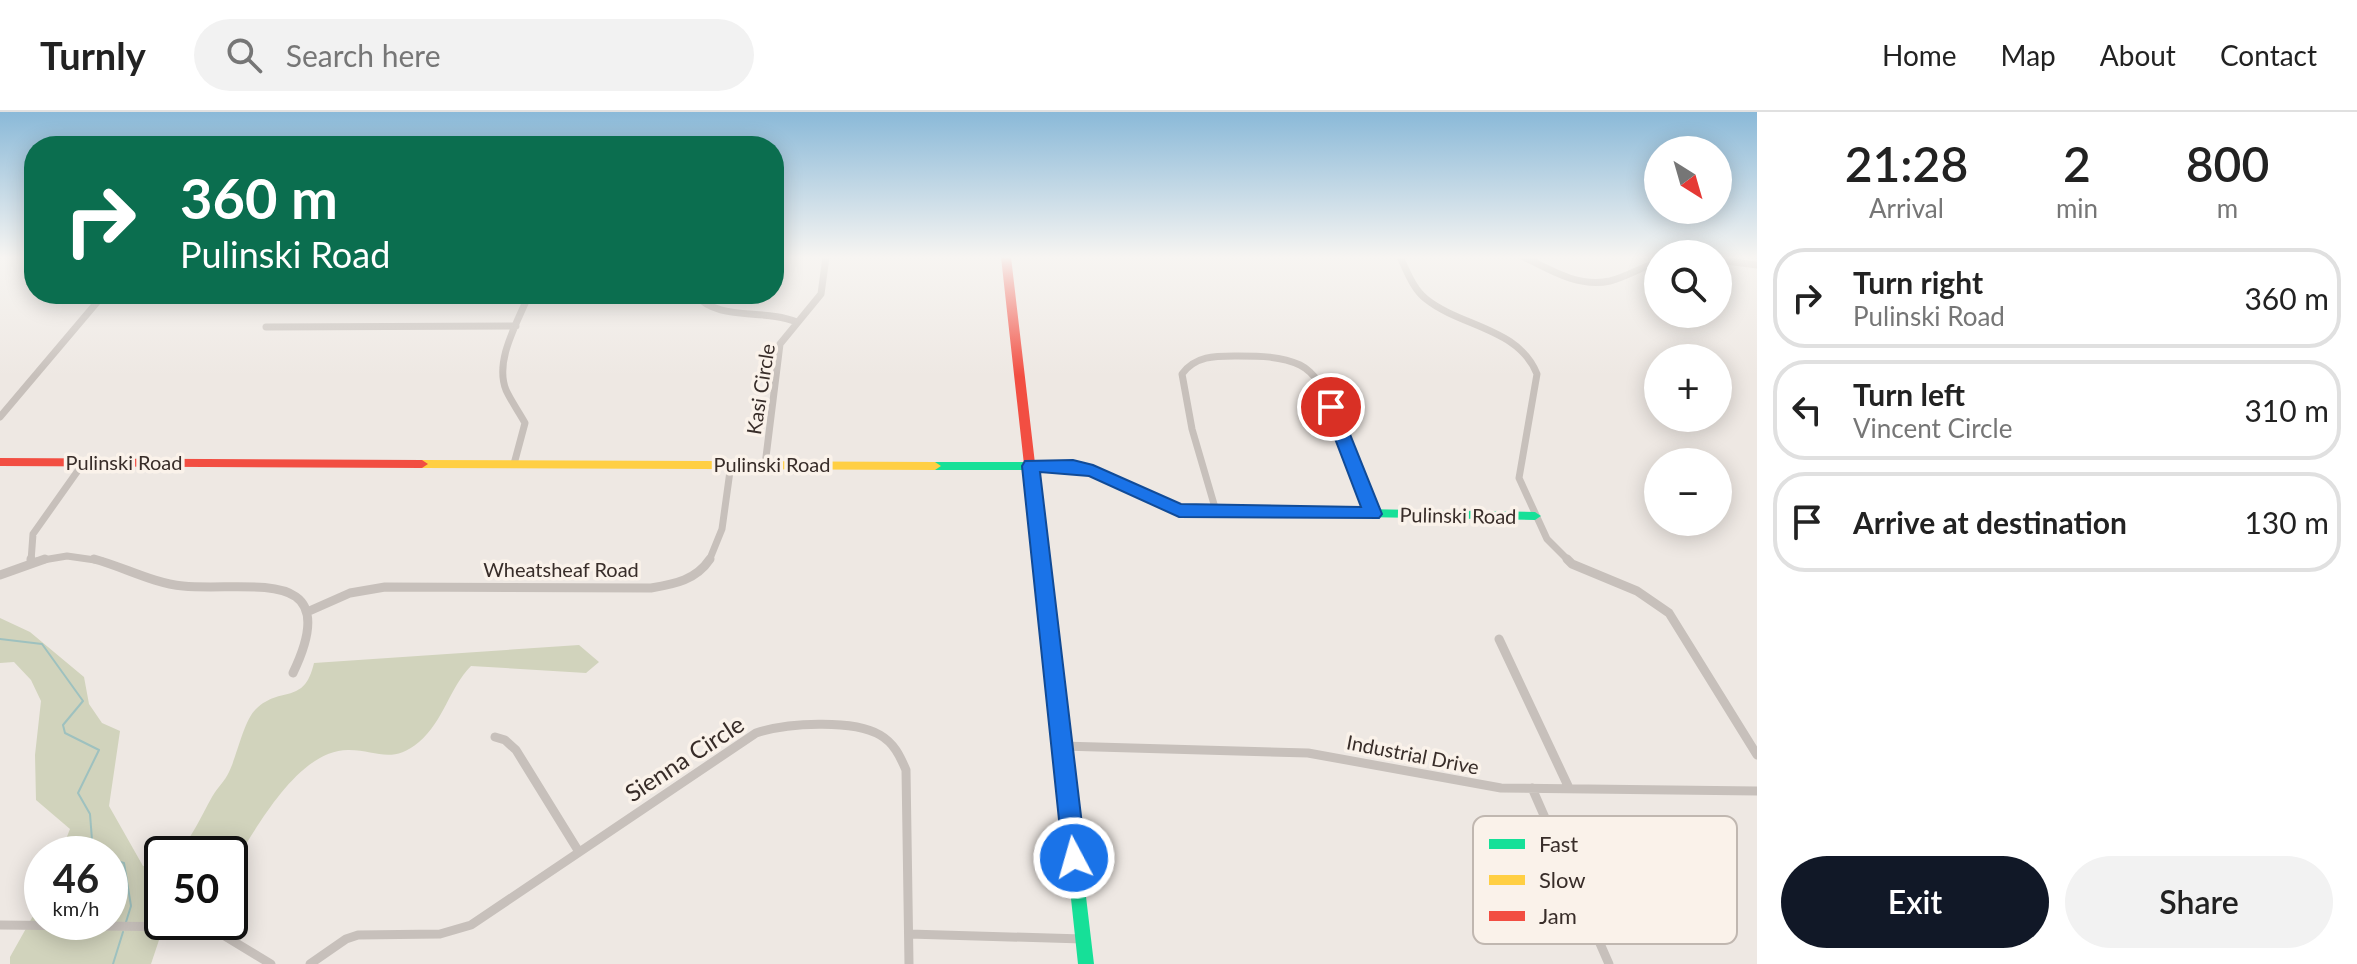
<!DOCTYPE html>
<html lang="en">
<head>
<meta charset="utf-8">
<style>
	:root { --surface:#fff; --page:#f2f2f2; --text:#222; --muted:#767676; --line:#e0e0e0; --accent:#111827 }
	body { margin:0; font-family:Lato,sans-serif; background:var(--page); color:var(--text); height:100vh; display:flex; flex-direction:column; font-size:30px; white-space:nowrap }
	* { box-sizing:border-box; margin:0 }
	p { font-size:26px; color:var(--muted) }
	.icon { flex:none; width:44px; height:44px; fill:none; stroke:currentColor; stroke-width:2; stroke-linecap:round; stroke-linejoin:round }
	.map { position:relative; flex:1; overflow:hidden }
	.side { display:flex; flex-direction:column; background:var(--surface); width:600px }
	.side>* { flex:none }
	.banner { position:absolute; left:24px; top:24px; width:760px; height:168px; border-radius:32px; box-shadow:0 4px 20px #0003; background:#0b6e4f; color:#fff; overflow:hidden }
	.needle { width:52px; rotate:143deg }
	.tools { position:absolute; left:1644px; top:24px; display:grid; gap:16px }
	.tools a { display:grid; place-items:center; width:88px; height:88px; border-radius:50%; background:var(--surface); box-shadow:0 4px 20px #0003; font-size:40px }
	.speed { position:absolute; left:24px; top:724px; display:flex; gap:16px; font-size:40px; font-weight:700; text-align:center }
	.speed>* { display:grid; place-content:center; width:104px; height:104px; border-radius:50%; background:var(--surface); box-shadow:0 4px 20px #0003; line-height:1 }
	.speed small { font-size:20px; font-weight:400 }
	.speed .limit { border:4px solid #111; border-radius:12px; background:#fff; color:#111 }
	.pin { position:absolute; display:grid; place-items:center; width:68px; height:68px; color:#fff; margin:-34px; border:4px solid #fff; border-radius:50%; box-shadow:0 2px 8px #0007 }
	.me { position:absolute; width:88px; margin:-44px; rotate:354deg; stroke-linejoin:round; filter:drop-shadow(0 0 6px #0008) }
	.turn { display:flex; align-items:center; gap:28px; height:168px; padding:0 24px; font-size:36px }
	.turn .icon { width:104px; height:104px; stroke-width:2.5 }
	.turn b { display:block; font-size:56px; line-height:68px }
	.eta { display:flex; justify-content:space-evenly; align-items:center; height:136px; text-align:center }
	.eta b { font-size:48px; font-weight:600; line-height:56px }
	.button { display:flex; gap:16px; margin-top:auto; padding:16px 24px }
	.button a { flex:1; height:92px; border-radius:48px; background:var(--accent); color:#fff; font-size:32px; font-weight:600; line-height:92px; text-align:center }
	.button a+a { background:var(--page); color:var(--text) }
	ul { padding:0; list-style:none }
	li { display:flex; align-items:center; gap:24px; height:100px; margin:0 16px 12px; padding:0 8px; border:4px solid var(--line); border-radius:32px }
	li div { flex:1 }
	li b { display:block; font-size:30px }
	li em { font-style:normal }
	header { display:flex; align-items:center; gap:48px; box-sizing:border-box; height:112px; padding:0 40px; background:var(--surface); border-bottom:2px solid var(--line) }
	header strong { font-size:38px }
	nav { display:flex; gap:44px; margin-inline-start:auto; font-size:28px }
	.search { width:560px; height:72px; background:var(--page); display:flex; align-items:center; gap:20px; box-sizing:border-box; padding:0 28px; border-radius:44px; color:var(--muted); font-size:30px }
	main { display:flex; flex:1; min-height:0 }
	.map>svg:first-child { display:block }
	.green { fill:#d1d3bc }
	.lines { fill:none; stroke-linecap:round; stroke-linejoin:round }
	.stream { stroke:#9ec1bf; stroke-width:2 }
	.street-far1 { stroke:#c7c0bb; stroke-width:7 }
	.street { stroke:#c7c0bb; stroke-width:9 }
	.fast { fill:#16e098; fill-rule:evenodd }
	.slow { fill:#ffcf43; fill-rule:evenodd }
	.jam { fill:#f24e42; fill-rule:evenodd }
	.route { fill:#1a73e8; stroke:#114b97; stroke-width:2 }
	.labels { text-anchor:middle; dominant-baseline:central; stroke-width:7; stroke-linejoin:round; paint-order:stroke }
	.street-label { font-size:20px; fill:#382d29; stroke:#faf2ea }
	.near-street-label { font-size:24px; fill:#382d29; stroke:#faf2ea }
	.key { fill:#faf2ea; stroke:#c0b7b0; stroke-width:2 }
	.key-label { font-size:22px; fill:#382d29 }
</style>
</head>
<body>
<header>
<strong>Turnly</strong>
<div class="search"><svg class="icon" aria-label="search" viewBox="0 0 24 24"><circle cx="10" cy="10" r="6"/><path d="M15 15l6 6"/></svg>Search here</div>
<nav><a>Home</a><a>Map</a><a>About</a><a>Contact</a></nav>
</header>
<main>
<div class="map">
<svg width="1757" height="852" viewBox="0 0 1757 852">
	<rect width="100%" height="100%" fill="#eee8e3"/>
	<path class="green" d="M0 506 30 520 84 565 89 592 102 611 120 619 109 694 143 754 162 755V810H165L151 852H10V845L42 788V810H110V742H60L70 717 36 688 35 643 41 589 31 568 14 550 0 551Z
		M579 533 599 550 586 561 471 554C449 576 444 609 419 630 391 653 377 638 349 638 299 637 258 714 234 751L230 752V742H176C193 725 200 706 212 685 217 676 225 669 229 660 237 644 244 608 256 597 281 573 304 594 314 551Z"/>
	<g class="lines">
		<path class="stream" d="M0 527 42 532 83 589 63 613 65 621 99 638 78 681 90 702 93 741 97 742
			M110 747 124 751 131 794 126 810
			M113 852 123 820"/>
		<path class="street-far1" d="M1400 145C1407 159 1413 177 1426 187 1461 215 1519 216 1537 262L1519 366 1547 427 1569 449
			M1524 145C1550 158 1579 176 1610 169 1626 165 1642 155 1658 150
			M1718 148 1757 153
			M695 182C718 210 762 196 797 210
			M266 215 516 214
			M0 305 104 182
			M514 352 525 311C519 300 511 289 506 278 494 248 518 210 529 182
			M765 353 780 232 821 182 826 145
			M1216 399 1192 317 1182 262C1196 243 1217 244 1238 244 1259 244 1281 244 1300 253 1336 271 1359 365 1373 402
			M31 449 33 422 84 350
			M37 449 67 444 102 449
			M709 449 722 417 731 352"/>
		<path class="street" d="M94 447C124 455 152 471 183 474 247 480 346 451 293 561
			M1567 447 1572 452 1637 479 1669 501 1757 643
			M31 450V447
			M0 463 45 447
			M307 500 350 481 385 475 651 476C675 472 696 468 710 447
			M1499 527 1569 676
			M495 625 505 628 516 638 579 740
			M1062 634 1308 641 1501 676 1757 679
			M1532 676 1609 852
			M0 813 192 815 223 823 271 852
			M909 822 1083 827
			M310 852 346 827 358 823 440 822 471 813 756 621C786 611 853 607 880 623 894 631 900 644 906 658L909 852"/>
		<path class="fast" d="M935 350H1063L1093 355 1180 394 1535 400 1541 404 1535 408 1179 402 1091 363 1063 358H935L929 354Z
			M1048 510 1053 511 1054 515 1094 852H1078L1042 515 1043 511Z"/>
		<path class="slow" d="M422 348 935 350 941 354 935 358 422 356 416 352Z"/>
		<path class="jam" d="M1001 145H1011L1054 515 1053 519 1048 520 1043 519 1042 515Z
			M0 346 422 348 428 352 422 356 0 354Z"/>
	</g>
	<linearGradient id="sky" x2="0" y2="1"><stop stop-color="#8ab9d8"/><stop offset="0.55" stop-color="#f7f5f2"/><stop offset="1" stop-color="#f7f5f2" stop-opacity="0"/></linearGradient>
	<rect width="1757" height="264" fill="url(#sky)"/>
	<path class="route" d="M1331 289 1339 295 1382 402 1379 406 1179 405 1089 364 1040 360 1086 746 1082 754 1074 757 1066 754 1063 746 1022 354 1025 349 1073 348 1093 353 1181 392 1361 395 1323 295Z"/>
	<g class="labels">
		<g class="street-label">
			<text transform="translate(760 277) rotate(-81)">Kasi Circle</text>
			<text x="124" y="350">Pulinski Road</text>
			<text x="772" y="352">Pulinski Road</text>
			<text transform="translate(1458 403) rotate(1)">Pulinski Road</text>
			<text x="561" y="457">Wheatsheaf Road</text>
			<text transform="translate(1413 642) rotate(11)">Industrial Drive</text>
		</g>
		<g class="near-street-label">
			<text transform="translate(684 646) rotate(-33)">Sienna Circle</text>
		</g>
	</g>
	<rect x="1473" y="704" width="264" height="128" rx="12" class="key"/>
	<rect x="1489" y="727" width="36" height="10" fill="#16e098"/>
	<rect x="1489" y="763" width="36" height="10" fill="#ffcf43"/>
	<rect x="1489" y="799" width="36" height="10" fill="#f24e42"/>
	<g class="key-label">
		<text x="1539" y="740">Fast</text>
		<text x="1539" y="776">Slow</text>
		<text x="1539" y="812">Jam</text>
	</g>
</svg>
<div class="tools">
<a><svg class="needle" viewBox="-14 -14 28 28"><path d="M0-13l5 13h-10z" fill="#e53935"/><path d="M0 13l5-13h-10z" fill="#767676"/></svg></a>
<a><svg class="icon" aria-label="search" viewBox="0 0 24 24"><circle cx="10" cy="10" r="6"/><path d="M15 15l6 6"/></svg></a>
<a>+</a>
<a>−</a>
</div>
<div class="speed"><div>46<small>km/h</small></div><div class="limit">50</div></div>
<div class="pin" style="left:1331px;top:295px;background:#d93025"><svg class="icon" aria-label="arrive" viewBox="0 0 24 24"><path d="M6 21V4h12l-3 4 3 4H6"/></svg></div>
<svg class="me" style="left:1074px;top:746px" viewBox="-20 -20 40 40"><circle r="17" fill="#1a73e8" stroke="#fff" stroke-width="3"/><path d="M0-11L8 9 0 5-8 9z" fill="#fff"/></svg>
<div class="banner">
<div class="turn"><svg class="icon" aria-label="right" viewBox="0 0 24 24"><path d="M7 20v-9h11M14 6l5 5-5 5"/></svg><div><b>360 m</b>Pulinski Road</div></div>
</div>
</div>
<section class="side">
<div class="eta">
<div><b>21:28</b><p>Arrival</p></div>
<div><b>2</b><p>min</p></div>
<div><b>800</b><p>m</p></div>
</div>
<ul>
<li><svg class="icon" aria-label="right" viewBox="0 0 24 24"><path d="M7 20v-9h11M14 6l5 5-5 5"/></svg><div><b>Turn right</b><p>Pulinski Road</p></div><em>360 m</em></li>
<li><svg class="icon" aria-label="left" viewBox="0 0 24 24"><path d="M17 20v-9H6M10 6l-5 5 5 5"/></svg><div><b>Turn left</b><p>Vincent Circle</p></div><em>310 m</em></li>
<li><svg class="icon" aria-label="arrive" viewBox="0 0 24 24"><path d="M6 21V4h12l-3 4 3 4H6"/></svg><div><b>Arrive at destination</b></div><em>130 m</em></li>
</ul>
<div class="button"><a>Exit</a><a>Share</a></div>
</section>
</main>
</body>
</html>
